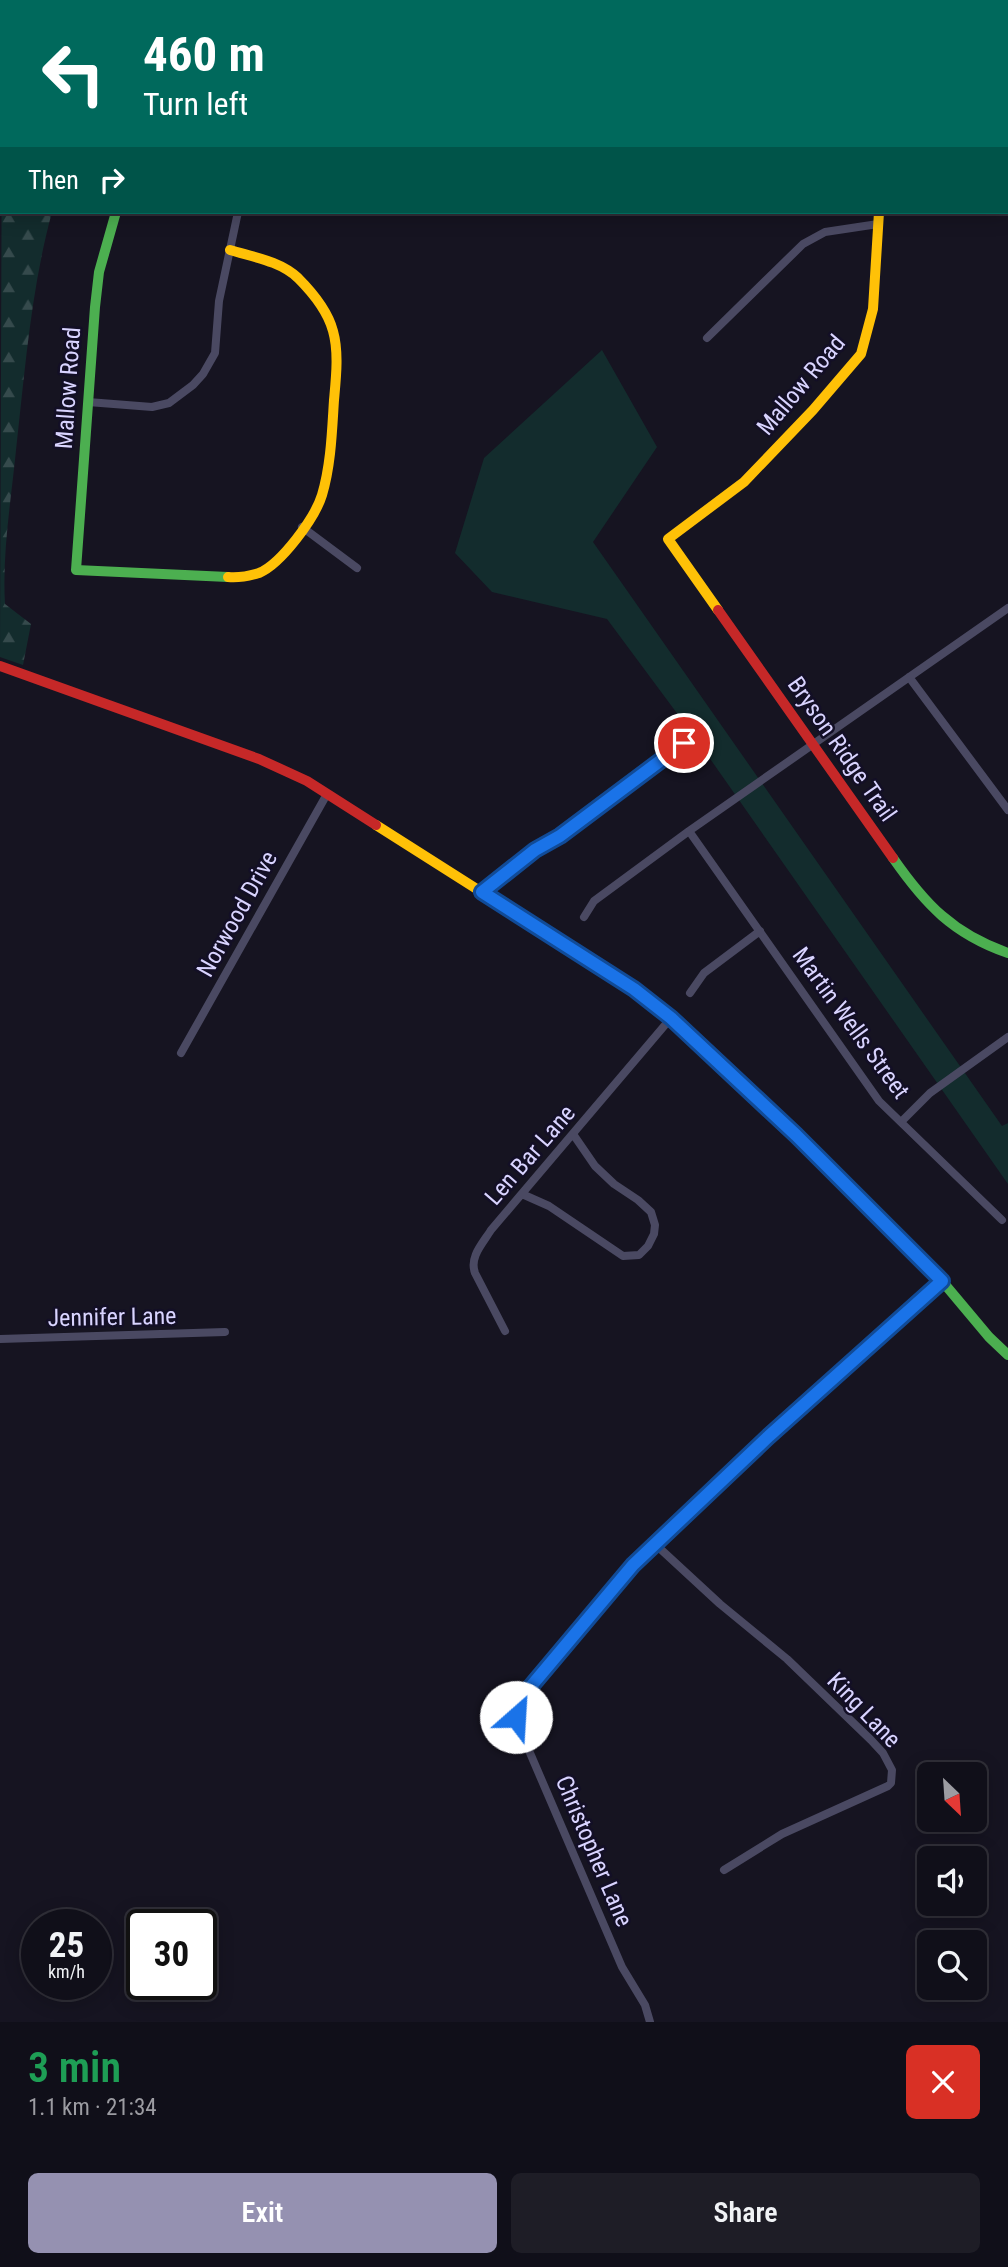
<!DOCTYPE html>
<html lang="en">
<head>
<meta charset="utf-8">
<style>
	:root { --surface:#100f19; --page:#1e1d26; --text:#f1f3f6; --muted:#9c9ca2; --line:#302f38; --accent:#9591b1 }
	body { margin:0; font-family:"Roboto Condensed",sans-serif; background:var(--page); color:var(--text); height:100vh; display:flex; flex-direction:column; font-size:26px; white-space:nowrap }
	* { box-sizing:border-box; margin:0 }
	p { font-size:23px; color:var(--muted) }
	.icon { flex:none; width:38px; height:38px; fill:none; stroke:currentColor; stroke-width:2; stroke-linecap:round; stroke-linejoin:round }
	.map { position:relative; height:2022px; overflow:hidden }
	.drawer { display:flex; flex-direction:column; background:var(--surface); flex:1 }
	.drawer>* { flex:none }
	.banner { position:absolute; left:0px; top:0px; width:1008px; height:214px; box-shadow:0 4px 18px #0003,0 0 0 2px var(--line); background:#00695c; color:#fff; overflow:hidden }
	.needle { width:46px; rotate:155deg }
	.tools { position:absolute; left:917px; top:1762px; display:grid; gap:14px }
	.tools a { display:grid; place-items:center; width:70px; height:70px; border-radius:10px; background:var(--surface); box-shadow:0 4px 18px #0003,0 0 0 2px var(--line); font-size:35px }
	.speed { position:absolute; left:21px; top:1909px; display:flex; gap:14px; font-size:35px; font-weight:700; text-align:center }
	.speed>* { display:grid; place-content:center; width:91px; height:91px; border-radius:50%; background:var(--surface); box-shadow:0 4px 18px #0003,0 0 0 2px var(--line); line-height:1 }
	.speed small { font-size:18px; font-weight:400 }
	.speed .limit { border:4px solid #111; border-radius:10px; background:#fff; color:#111 }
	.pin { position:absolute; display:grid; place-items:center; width:60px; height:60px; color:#fff; margin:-30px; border:4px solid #fff; border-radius:50%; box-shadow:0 2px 7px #0007 }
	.me { position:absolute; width:77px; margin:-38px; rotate:26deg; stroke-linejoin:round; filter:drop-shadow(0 0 5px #0008) }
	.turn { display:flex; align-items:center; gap:24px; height:147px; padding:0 28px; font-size:32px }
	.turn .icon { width:91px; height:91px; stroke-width:2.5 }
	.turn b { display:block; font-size:49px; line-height:60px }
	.then { display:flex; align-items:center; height:66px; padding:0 28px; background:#0003; gap:14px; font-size:26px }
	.round { display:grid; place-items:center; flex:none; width:74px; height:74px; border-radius:10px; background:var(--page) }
	.overview { display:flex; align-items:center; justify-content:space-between; height:119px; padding:0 28px }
	h1 { font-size:42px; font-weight:600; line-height:52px; color:#1e9e55 }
	.button { display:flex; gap:14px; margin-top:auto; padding:14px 28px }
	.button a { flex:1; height:80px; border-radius:10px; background:var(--accent); color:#fff; font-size:28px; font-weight:600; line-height:80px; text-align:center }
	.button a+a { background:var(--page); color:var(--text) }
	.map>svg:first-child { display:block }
	.green { fill:#132c2d }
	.forest { fill:url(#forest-firs) }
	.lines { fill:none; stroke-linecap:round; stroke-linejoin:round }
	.street { stroke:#4a4962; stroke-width:8 }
	.fast { stroke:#4caf50; stroke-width:10 }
	.slow { stroke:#ffc107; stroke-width:10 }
	.jam { stroke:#c62828; stroke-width:10 }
	.route-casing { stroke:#114b97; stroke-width:18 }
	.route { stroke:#1a73e8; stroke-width:12 }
	.labels { text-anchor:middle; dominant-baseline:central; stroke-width:5; stroke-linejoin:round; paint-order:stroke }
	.street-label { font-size:24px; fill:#d9d4ff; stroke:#130f26 }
</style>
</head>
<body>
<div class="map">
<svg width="1008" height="2022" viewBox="0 0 1008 2022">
	<defs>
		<pattern id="forest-firs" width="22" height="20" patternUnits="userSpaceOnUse" patternTransform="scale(1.75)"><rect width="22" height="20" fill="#132c2d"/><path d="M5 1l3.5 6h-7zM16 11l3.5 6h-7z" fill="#354a4c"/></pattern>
	</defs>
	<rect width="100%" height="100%" fill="#161421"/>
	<path class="green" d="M602 350 657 447 593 542 1002 1126 1008 1123V1184L699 743 607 619 492 592 455 553 484 458Z"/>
	<path class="forest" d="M2 83V212H52C31 289 25 371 16 450 11 501 2 553 5 604L31 624 23 665 0 657Z"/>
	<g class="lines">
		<path class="street" d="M740 0 741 2
			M858 0 861 2
			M199 2 201 0
			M370 2 372 0
			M616 2 617 0
			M1006 57H1008
			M707 338 803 244 825 232 878 224
			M88 402 152 407 169 403 193 385 203 374 215 353 219 301 238 212
			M302 527 357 568
			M909 677 1008 810
			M689 831 879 1101 1002 1220
			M482 892 535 850 560 836 705 728
			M584 917 594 901 689 831 1008 608
			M690 993 704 973 760 931
			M181 1053 327 794
			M901 1122 930 1093 1008 1037
			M522 1194 549 1206 623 1256 639 1255 648 1246 654 1234 655 1225 651 1212 638 1200 614 1184 595 1166 573 1134
			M505 1331 475 1273C469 1257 483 1243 491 1230L671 1018
			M0 1339 225 1332
			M655 1544 720 1604 787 1659 871 1740 883 1753 892 1770 891 1783 888 1786 782 1834 724 1870
			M650 2022 645 2005 622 1967 518 1725 516 1717 519 1700 633 1565 769 1436 942 1281"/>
		<path class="fast" d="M37 2 39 0
			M0 38 2 37
			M116 212 99 272 95 307 76 570 228 577
			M893 858C925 904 953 934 1008 953
			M758 1097 937 1275 989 1337 1008 1355"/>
		<path class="slow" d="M228 577C238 578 249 576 259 573 281 564 315 518 322 495 331 465 332 431 334 400 336 378 339 352 333 331 328 312 312 292 298 278 280 261 253 257 230 250
			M718 610 668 539 744 482 813 410 861 354 873 309 879 212
			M376 825 634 989 758 1097"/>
		<path class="jam" d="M718 610 893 858
			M0 666 259 759 307 781 376 825"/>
	</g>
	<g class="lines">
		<g class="route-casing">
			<path id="route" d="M516 1717V1708L522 1697 633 1565 769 1436 942 1281 796 1135 671 1018 634 989 482 892 535 850 560 836 684 743"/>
		</g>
		<use href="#route" class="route"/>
	</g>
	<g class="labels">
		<g class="street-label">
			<text transform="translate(801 385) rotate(-50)">Mallow Road</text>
			<text transform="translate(68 388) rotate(-86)">Mallow Road</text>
			<text transform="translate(842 749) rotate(55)">Bryson Ridge Trail</text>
			<text transform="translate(237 914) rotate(-61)">Norwood Drive</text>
			<text transform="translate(851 1023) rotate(54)">Martin Wells Street</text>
			<text transform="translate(530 1155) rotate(-49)">Len Bar Lane</text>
			<text transform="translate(112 1317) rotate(-1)">Jennifer Lane</text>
			<text transform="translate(864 1710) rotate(46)">King Lane</text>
			<text transform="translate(594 1851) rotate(67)">Christopher Lane</text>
		</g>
	</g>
</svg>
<div class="tools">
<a><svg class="needle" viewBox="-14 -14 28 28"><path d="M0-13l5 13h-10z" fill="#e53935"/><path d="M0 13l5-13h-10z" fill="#9c9ca2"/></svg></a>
<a><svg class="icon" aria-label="sound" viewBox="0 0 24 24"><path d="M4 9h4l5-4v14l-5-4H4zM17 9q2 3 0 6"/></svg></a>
<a><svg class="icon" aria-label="search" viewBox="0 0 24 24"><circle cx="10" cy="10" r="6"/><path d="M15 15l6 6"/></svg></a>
</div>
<div class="speed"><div>25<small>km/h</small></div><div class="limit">30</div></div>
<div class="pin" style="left:684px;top:743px;background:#d93025"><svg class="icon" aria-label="arrive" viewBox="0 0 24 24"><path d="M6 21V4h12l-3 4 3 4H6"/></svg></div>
<svg class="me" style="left:516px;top:1717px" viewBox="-20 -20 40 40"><circle r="19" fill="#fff"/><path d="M0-13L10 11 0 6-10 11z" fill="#1a73e8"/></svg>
<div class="banner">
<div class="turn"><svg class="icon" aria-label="left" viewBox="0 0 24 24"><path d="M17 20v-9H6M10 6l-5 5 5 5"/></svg><div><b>460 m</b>Turn left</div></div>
<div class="then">Then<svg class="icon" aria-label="right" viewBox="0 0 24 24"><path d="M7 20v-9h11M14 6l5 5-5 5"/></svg></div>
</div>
</div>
<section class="drawer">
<div class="overview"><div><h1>3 min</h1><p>1.1 km · 21:34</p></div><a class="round" style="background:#d93025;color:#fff"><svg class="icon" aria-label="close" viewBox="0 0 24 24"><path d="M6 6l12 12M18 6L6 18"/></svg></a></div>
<div class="button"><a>Exit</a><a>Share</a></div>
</section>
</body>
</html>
